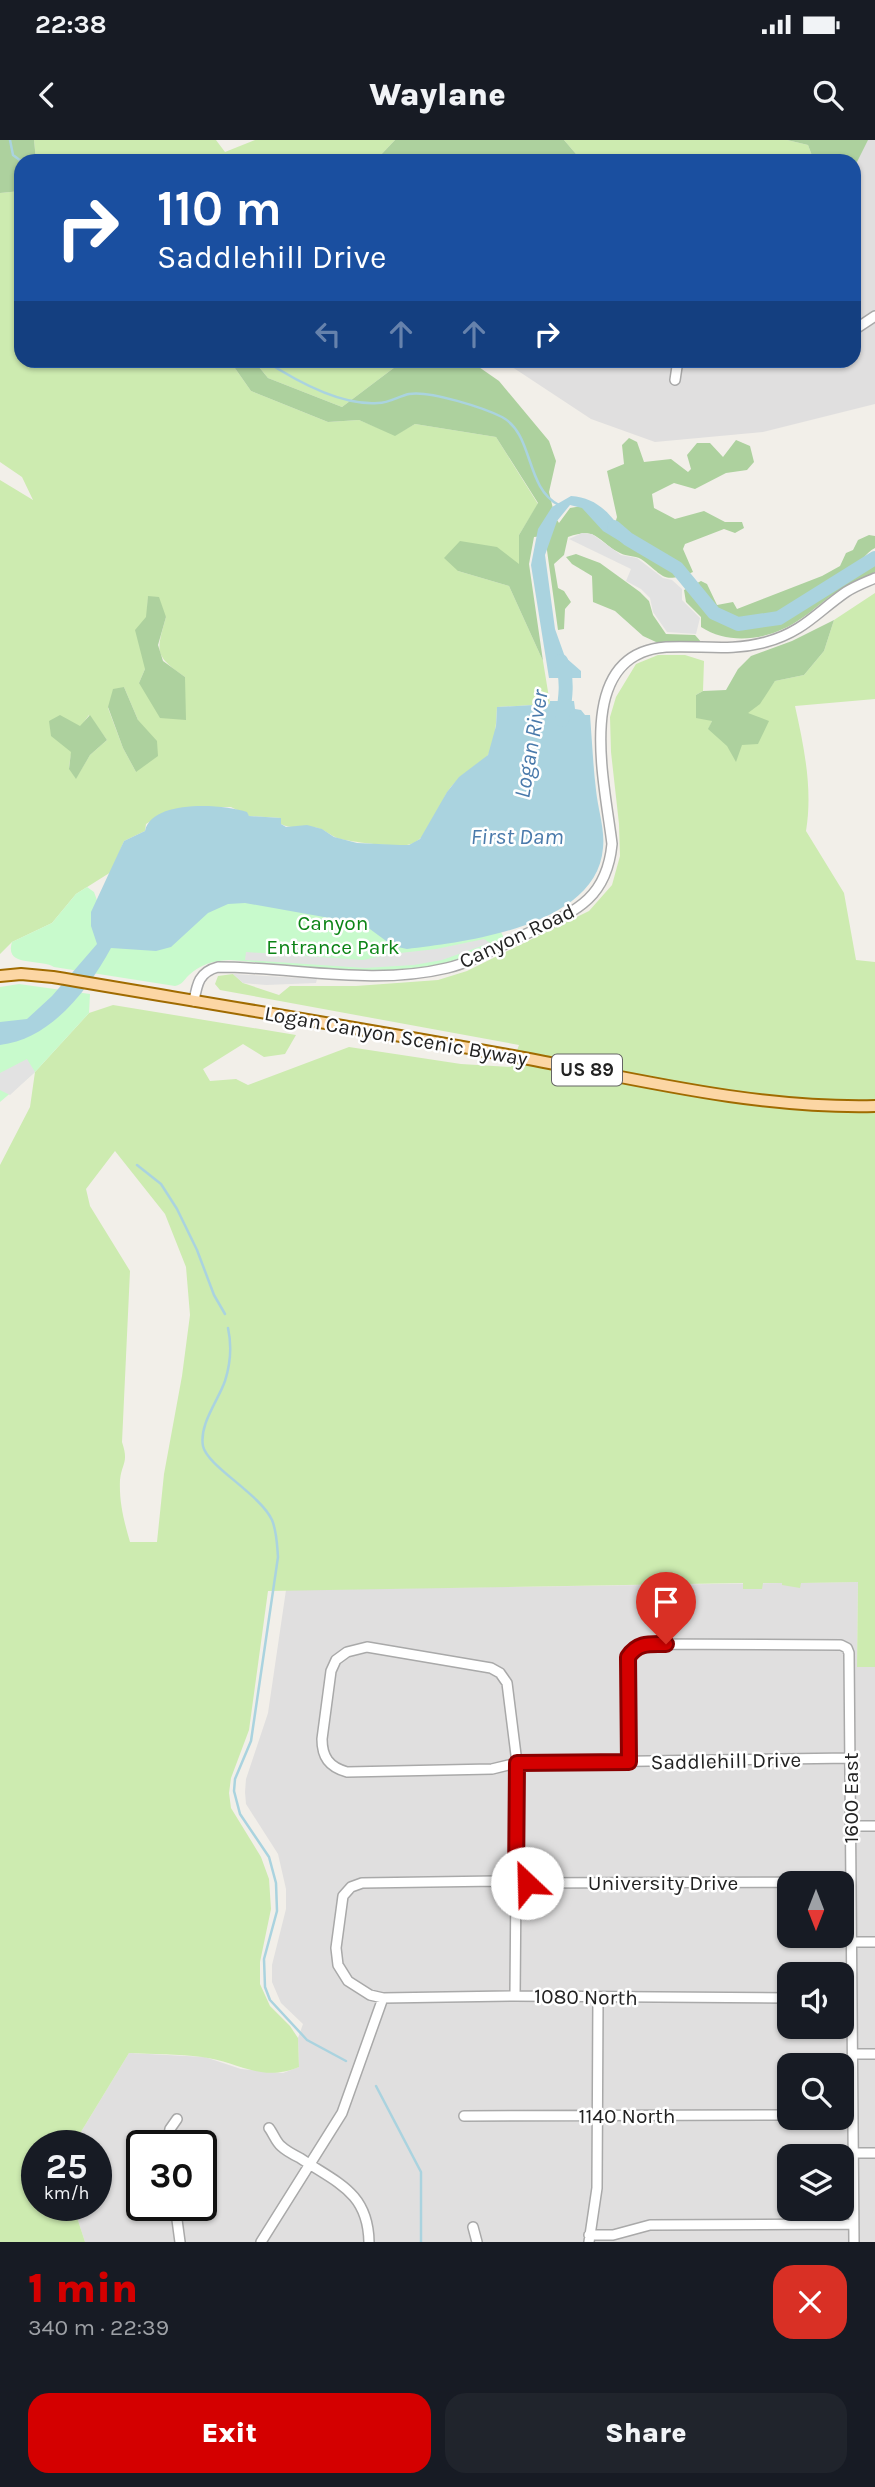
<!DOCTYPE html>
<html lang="en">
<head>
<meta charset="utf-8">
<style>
	:root { --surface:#171b24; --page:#20242c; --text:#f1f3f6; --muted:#9ea1a6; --accent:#d40000 }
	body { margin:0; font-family:Karla,sans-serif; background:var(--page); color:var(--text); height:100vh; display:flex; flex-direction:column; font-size:26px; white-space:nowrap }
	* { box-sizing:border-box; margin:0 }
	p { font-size:23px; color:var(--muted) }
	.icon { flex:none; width:38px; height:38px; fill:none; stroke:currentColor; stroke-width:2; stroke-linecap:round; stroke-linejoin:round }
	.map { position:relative; height:2102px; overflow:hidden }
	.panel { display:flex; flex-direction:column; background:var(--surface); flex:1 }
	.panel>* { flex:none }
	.banner { position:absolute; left:14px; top:14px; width:847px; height:214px; border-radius:21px; box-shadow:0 2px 5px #0004; background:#1a4fa0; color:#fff; overflow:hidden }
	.needle { width:46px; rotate:180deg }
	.controls { position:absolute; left:777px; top:1731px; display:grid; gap:14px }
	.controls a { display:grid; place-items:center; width:77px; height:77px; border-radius:14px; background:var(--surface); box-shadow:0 2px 5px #0004; font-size:35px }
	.speed { position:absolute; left:21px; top:1990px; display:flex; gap:14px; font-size:35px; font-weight:700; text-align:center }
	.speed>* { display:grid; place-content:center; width:91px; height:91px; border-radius:50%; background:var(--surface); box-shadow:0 2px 5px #0004; line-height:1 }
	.speed small { font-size:18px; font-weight:400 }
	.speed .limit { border:4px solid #111; border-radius:10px; background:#fff; color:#111 }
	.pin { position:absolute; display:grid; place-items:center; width:60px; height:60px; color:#fff; margin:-72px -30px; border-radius:50% 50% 50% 0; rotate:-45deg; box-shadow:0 0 7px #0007 }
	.pin .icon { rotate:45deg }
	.me { position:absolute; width:77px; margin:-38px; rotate:336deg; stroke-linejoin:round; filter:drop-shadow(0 0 5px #0008) }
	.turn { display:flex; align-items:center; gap:24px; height:147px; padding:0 28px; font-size:32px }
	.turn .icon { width:91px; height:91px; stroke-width:2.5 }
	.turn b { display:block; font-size:49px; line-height:60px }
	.lanes { display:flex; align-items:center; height:66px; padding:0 28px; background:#0003; justify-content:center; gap:35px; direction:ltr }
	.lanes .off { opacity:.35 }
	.round { display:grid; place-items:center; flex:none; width:74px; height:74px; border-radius:21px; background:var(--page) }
	.head { display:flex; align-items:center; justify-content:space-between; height:119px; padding:0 28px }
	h1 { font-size:42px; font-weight:800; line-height:52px; color:var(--accent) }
	.button { display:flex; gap:14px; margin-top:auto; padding:14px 28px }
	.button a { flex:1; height:80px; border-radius:21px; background:var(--accent); color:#fff; font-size:28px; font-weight:800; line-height:80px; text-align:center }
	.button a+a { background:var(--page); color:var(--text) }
	.status { display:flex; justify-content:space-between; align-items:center; height:49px; padding:0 35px; background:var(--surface); direction:ltr }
	.status svg { height:19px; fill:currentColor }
	header { display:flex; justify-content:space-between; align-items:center; height:91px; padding:0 28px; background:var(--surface); font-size:32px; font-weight:800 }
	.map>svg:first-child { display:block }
	.residential { fill:#e0dfdf; fill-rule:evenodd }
	.grass { fill:#cdebb0; fill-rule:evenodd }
	.forest { fill:#add19e }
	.park { fill:#c8facc }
	.parking { fill:#e2e2e2 }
	.water { fill:#aad3df }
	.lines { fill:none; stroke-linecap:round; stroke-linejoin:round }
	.stream { stroke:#aad3df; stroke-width:2.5 }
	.river { stroke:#aad3df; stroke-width:14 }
	.minor-casing { stroke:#a9a9a9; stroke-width:12 }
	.major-casing { stroke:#a06b00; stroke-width:14 }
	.minor { stroke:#fff; stroke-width:9 }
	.major { stroke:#fcd6a4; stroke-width:10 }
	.route-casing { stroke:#8a0000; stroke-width:18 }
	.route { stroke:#d40000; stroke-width:12 }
	.labels { text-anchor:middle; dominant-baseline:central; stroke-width:5; stroke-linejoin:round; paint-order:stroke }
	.shield { fill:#fff; stroke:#646464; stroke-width:2 }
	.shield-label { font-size:19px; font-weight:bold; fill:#222 }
	.park-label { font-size:21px; fill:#0c8416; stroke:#fff }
	.street-label { font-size:21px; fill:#222; stroke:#fff }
	.water-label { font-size:23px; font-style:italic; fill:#4a7aab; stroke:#fff }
</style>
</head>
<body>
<div class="status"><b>22:38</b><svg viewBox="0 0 49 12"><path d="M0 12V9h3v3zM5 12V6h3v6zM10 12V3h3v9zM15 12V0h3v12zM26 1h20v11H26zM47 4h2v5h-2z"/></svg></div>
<header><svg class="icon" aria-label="back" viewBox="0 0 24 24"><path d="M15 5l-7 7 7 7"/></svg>Waylane<svg class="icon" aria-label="search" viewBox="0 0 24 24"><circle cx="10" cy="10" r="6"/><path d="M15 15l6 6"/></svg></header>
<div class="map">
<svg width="875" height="2102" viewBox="0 0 875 2102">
	<rect width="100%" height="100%" fill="#f2efe9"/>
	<path class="residential" d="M832 0H875V264L763 292 655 302 591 279 503 221 854 220V21H809Z
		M858 1442 857 1526 875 1527V2102H85L73 2065H96V2006L73 2005 129 1913 205 1917 241 1929 283 1933 299 1927 298 1898 303 1884 281 1863 272 1842V1825L286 1769V1749L278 1714 246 1664 245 1652 246 1639 268 1573 286 1450ZM789 1743H842V1796H789ZM789 1834H842V1886H789ZM789 1925H842V1978H789ZM142 2006H201V2065H142ZM789 2016H842V2068H789Z"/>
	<path class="grass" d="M34 0H216L225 12 255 0H395L377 19 347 21H43L36 20Z
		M564 0H787L808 5 814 21H582Z
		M21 51V220L230 221 251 251 328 282 359 280 395 295 415 284 496 297 538 364 519 395V425L458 431 509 446 543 521 550 564 497 567C496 582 496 603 488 615 479 629 458 635 448 651 437 668 430 701 407 705 394 707 349 702 337 698 330 695 325 690 318 688 307 685 290 690 281 684V678L249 676 231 667H191L154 679 146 684 145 691 124 701 111 732 76 754 52 783 12 802 0 814V340L33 360 22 337 0 322V53ZM148 456 166 477C156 513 154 515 185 537L139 543 145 529ZM124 547 138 580 136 632 123 608 108 568ZM89 575 107 600 90 615 76 638 69 628C71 609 76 591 89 575Z
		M254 221H403L342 267 268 238Z
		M875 453V559L795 566C804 607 813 649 806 691L844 753 856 820 875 822V1527H857L858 1442 801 1443 800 1448 782 1445V1443H763L762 1449H743V1443L268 1451 249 1590 231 1638 229 1653 231 1668 261 1717 269 1739 271 1769 260 1822V1844L270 1866 290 1886 298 1898 299 1927C260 1943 237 1921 202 1917 178 1914 153 1914 129 1913L73 2005 37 2006V2065H73L85 2102H0V1025L30 967 35 932 89 873 113 865 296 895 285 914 264 917 243 904 203 929 210 941 236 939 248 945 349 907 461 924 511 927 519 905 220 850 215 844 218 836 233 834 243 843 279 855 290 846H356L438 840 467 831 589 771 612 745 620 716 619 684 611 612 610 577 616 557 636 524 658 515H685L704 521 703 551 696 555 712 581 709 588C745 574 752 574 775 541L804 535 824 511 834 480ZM115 1011 165 1074 186 1127 190 1175 182 1236 164 1334 157 1402H130C124 1381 119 1363 120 1340 122 1322 129 1323 122 1302L130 1131 90 1066 86 1049Z"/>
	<path class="forest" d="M0 0H34L36 20 43 21H21V51L0 53Z
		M395 0H564L582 21H347L377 19Z
		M787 0H868L854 28V21H814L808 5Z
		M230 221H254L268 238 342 267 403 221H484L476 225 499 241 549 301 556 321 549 352 555 377 559 383 570 368 582 366 613 390 617 377 607 331 624 324 622 305 629 298 637 302 644 322 671 319 688 332 691 329 687 315 697 303H710L723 317 736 300 750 306 754 322 747 330 726 333 695 349 674 343 652 354 654 368 675 379 704 371 725 382H742L744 388 735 393 724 389 685 404 683 409 693 432C661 444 665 436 641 419 634 415 627 417 620 413 597 401 597 386 568 397L564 415 554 424 558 448 564 451 571 462 565 469 564 489 558 490 545 396 534 397 529 424 543 521 509 446 458 431 444 418 460 401 497 407 519 424V395L538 363 496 297 415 284 395 296 359 280 328 282 251 251Z
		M869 395 875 396V408C865 413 862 422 853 428 838 438 822 444 809 457L813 460 875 423V432C862 439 849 445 837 452 824 460 814 470 802 478 773 499 732 507 701 487V477L686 462 684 450 701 441 707 444 717 465 733 462 737 469 822 436 840 426 846 413 853 410 858 400Z
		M576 414 600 423 640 452 649 461 653 475 666 494 695 495 702 503 656 502 643 496 615 471 593 462 592 436 572 424 566 417Z
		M148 456 159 457 166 477 158 505 163 521 185 537 186 580 160 578 139 543 145 529 135 490 146 477Z
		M834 480 824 511 804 535 775 541 760 564 748 573 769 581 758 604 742 605 736 622 727 606 708 589 712 581 696 578V555L703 551 726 550 738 529 751 516 792 501Z
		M124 547 138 580 157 601 158 616 136 632 123 608 108 567 113 549Z
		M60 575 80 586 90 575 107 600 90 615 76 639 69 629 71 612 51 596 49 581Z"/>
	<path class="park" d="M87 747 94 752 98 763 225 756 500 790 505 800C484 809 462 821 439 825 373 839 296 825 229 820 213 821 201 824 189 835 183 841 183 844 175 846L54 827C39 818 4 828 12 802L52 783 76 754Z
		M19 844 90 854 89 873 35 932 0 962V847Z"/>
	<path class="parking" d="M582 393 592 394 621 415 637 418 663 438 672 440 682 449V460L700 478 696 494 667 492 653 472 650 458 641 449 626 441 631 429 569 399Z
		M484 799 490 803 442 820 414 825 365 828 245 820 246 812 363 820 391 814 436 809Z
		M233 834 317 839 316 843 266 845 243 843Z
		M27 919 35 932 10 955 0 950V933Z"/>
	<path class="water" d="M571 356C605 358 618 386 636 411L603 391 582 368 570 365 557 381 545 415 555 489 565 517 581 531V538H549L531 425 538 389 552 367Z
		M550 561H574L575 569 581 570 585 575H590C592 600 593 625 596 650 598 670 605 689 603 708 597 786 467 802 407 809L393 806 363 784 245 763 228 764 208 773 171 807 156 811 111 808C88 850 51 899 0 905V882L27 879 52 856 97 804 91 786V772L124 701 145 691C152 659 223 664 247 672L249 676 281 678V684L286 687 307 685 322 689 334 697 357 703 400 705H409L420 699 447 652 459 637 488 615 496 586 497 567 550 564Z"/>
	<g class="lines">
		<path class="stream" d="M10 0 13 15 21 21
			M264 220C296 241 340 266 378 263 389 263 399 256 409 254 429 250 484 268 502 277 534 294 525 348 559 365
			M137 1025 161 1044 177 1069 197 1110 214 1155 225 1174
			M228 1188C232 1206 231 1222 225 1241 218 1261 199 1284 203 1306 207 1326 260 1354 272 1380 277 1392 277 1405 278 1417L251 1601 235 1639 234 1651 240 1674 269 1717 276 1743 277 1771 264 1819 265 1847 270 1860 307 1900 346 1921
			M376 1946 421 2032V2102"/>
		<path class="river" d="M614 387 628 399 677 428 714 473 738 484 779 478 875 418
			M561 521C569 540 565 561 562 580"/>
		<g class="minor-casing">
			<path id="minor" d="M854 190 875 176
				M675 240 678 220
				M194 861C197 844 199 832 218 827 293 827 372 846 447 828 474 822 509 801 535 790 579 770 607 756 612 704 605 643 572 514 666 507 701 505 730 512 766 502 803 492 817 472 846 452 855 446 866 442 875 438
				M629 1622 628 1517 633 1509 641 1504 841 1505 847 1508 849 1513 854 2102
				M851 1686H875
				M852 1802H875
				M515 1856 517 1623 507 1543 500 1533 491 1528 367 1507 347 1512 336 1520 331 1531 322 1599C322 1617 329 1627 347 1632L492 1629 517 1623 851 1618
				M789 1858 515 1856 383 1858 370 1855 348 1841 338 1825 336 1808 343 1756 351 1747 362 1743 497 1741 516 1743 851 1742
				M853 1914H875
				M464 1976 789 1975
				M269 1988C273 1993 276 2002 281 2006 286 2011 294 2015 300 2018 337 2043 368 2052 369 2102
				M167 2006 170 1989 177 1979
				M853 2013H875
				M175 2065 180 2102
				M473 2087 477 2102
				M589 2095H613L650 2085 853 2084
				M261 2102 342 1973 383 1858
				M589 2102 597 2048 598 1858"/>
		</g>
		<g class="major-casing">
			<path id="major" d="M0 836 21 834 53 837C206 863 360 888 513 916 632 938 753 969 875 966"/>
		</g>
		<use href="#minor" class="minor"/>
		<use href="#major" class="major"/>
	</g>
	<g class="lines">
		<g class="route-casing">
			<path id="route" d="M527 1743H516L517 1623 629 1622 628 1517C638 1502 650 1504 666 1504"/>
		</g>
		<use href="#route" class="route"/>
	</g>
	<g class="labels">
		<rect class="shield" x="552" y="914.5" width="70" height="31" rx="5"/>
		<g class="shield-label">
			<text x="587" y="930">US 89</text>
		</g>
		<g class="park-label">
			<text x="333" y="783">Canyon<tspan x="333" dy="24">Entrance Park</tspan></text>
		</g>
		<g class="street-label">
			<text transform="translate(517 796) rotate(-25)">Canyon Road</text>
			<text transform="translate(396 896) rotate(10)">Logan Canyon Scenic Byway</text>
			<text transform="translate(726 1621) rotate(-1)">Saddlehill Drive</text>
			<text transform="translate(851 1658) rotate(-90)">1600 East</text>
			<text x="663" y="1743">University Drive</text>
			<text transform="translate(586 1857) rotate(1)">1080 North</text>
			<text x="627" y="1976">1140 North</text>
		</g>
		<g class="water-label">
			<text transform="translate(531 604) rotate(-80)">Logan River</text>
			<text x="517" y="696">First Dam</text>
		</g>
	</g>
</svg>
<div class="controls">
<a><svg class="needle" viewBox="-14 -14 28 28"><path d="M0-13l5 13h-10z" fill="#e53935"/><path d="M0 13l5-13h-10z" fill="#9ea1a6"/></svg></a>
<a><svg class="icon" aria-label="sound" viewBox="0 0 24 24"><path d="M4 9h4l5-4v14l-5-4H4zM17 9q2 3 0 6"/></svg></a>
<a><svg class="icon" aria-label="search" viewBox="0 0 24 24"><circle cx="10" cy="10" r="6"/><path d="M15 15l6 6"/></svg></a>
<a><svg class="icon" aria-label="layers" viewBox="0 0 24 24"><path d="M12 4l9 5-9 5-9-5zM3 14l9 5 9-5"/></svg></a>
</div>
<div class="speed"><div>25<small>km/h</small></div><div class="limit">30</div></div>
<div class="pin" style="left:666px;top:1504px;background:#d93025"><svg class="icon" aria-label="arrive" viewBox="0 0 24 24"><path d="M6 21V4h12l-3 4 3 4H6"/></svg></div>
<svg class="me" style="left:527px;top:1743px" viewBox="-20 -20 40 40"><circle r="19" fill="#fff"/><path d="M0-13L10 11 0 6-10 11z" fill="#d40000"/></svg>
<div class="banner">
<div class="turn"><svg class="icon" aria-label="right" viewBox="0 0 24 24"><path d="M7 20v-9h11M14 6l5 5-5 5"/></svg><div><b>110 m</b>Saddlehill Drive</div></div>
<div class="lanes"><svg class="icon off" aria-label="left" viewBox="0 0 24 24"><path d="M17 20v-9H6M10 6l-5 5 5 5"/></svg><svg class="icon off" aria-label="ahead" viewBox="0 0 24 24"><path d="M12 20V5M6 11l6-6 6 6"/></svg><svg class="icon off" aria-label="ahead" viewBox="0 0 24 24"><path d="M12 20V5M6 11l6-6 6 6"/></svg><svg class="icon" aria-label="right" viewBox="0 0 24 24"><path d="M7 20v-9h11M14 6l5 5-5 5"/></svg></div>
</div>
</div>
<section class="panel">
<div class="head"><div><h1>1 min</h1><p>340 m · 22:39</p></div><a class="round" style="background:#d93025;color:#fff"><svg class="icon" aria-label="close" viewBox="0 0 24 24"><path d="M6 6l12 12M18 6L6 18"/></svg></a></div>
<div class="button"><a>Exit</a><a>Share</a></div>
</section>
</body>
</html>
